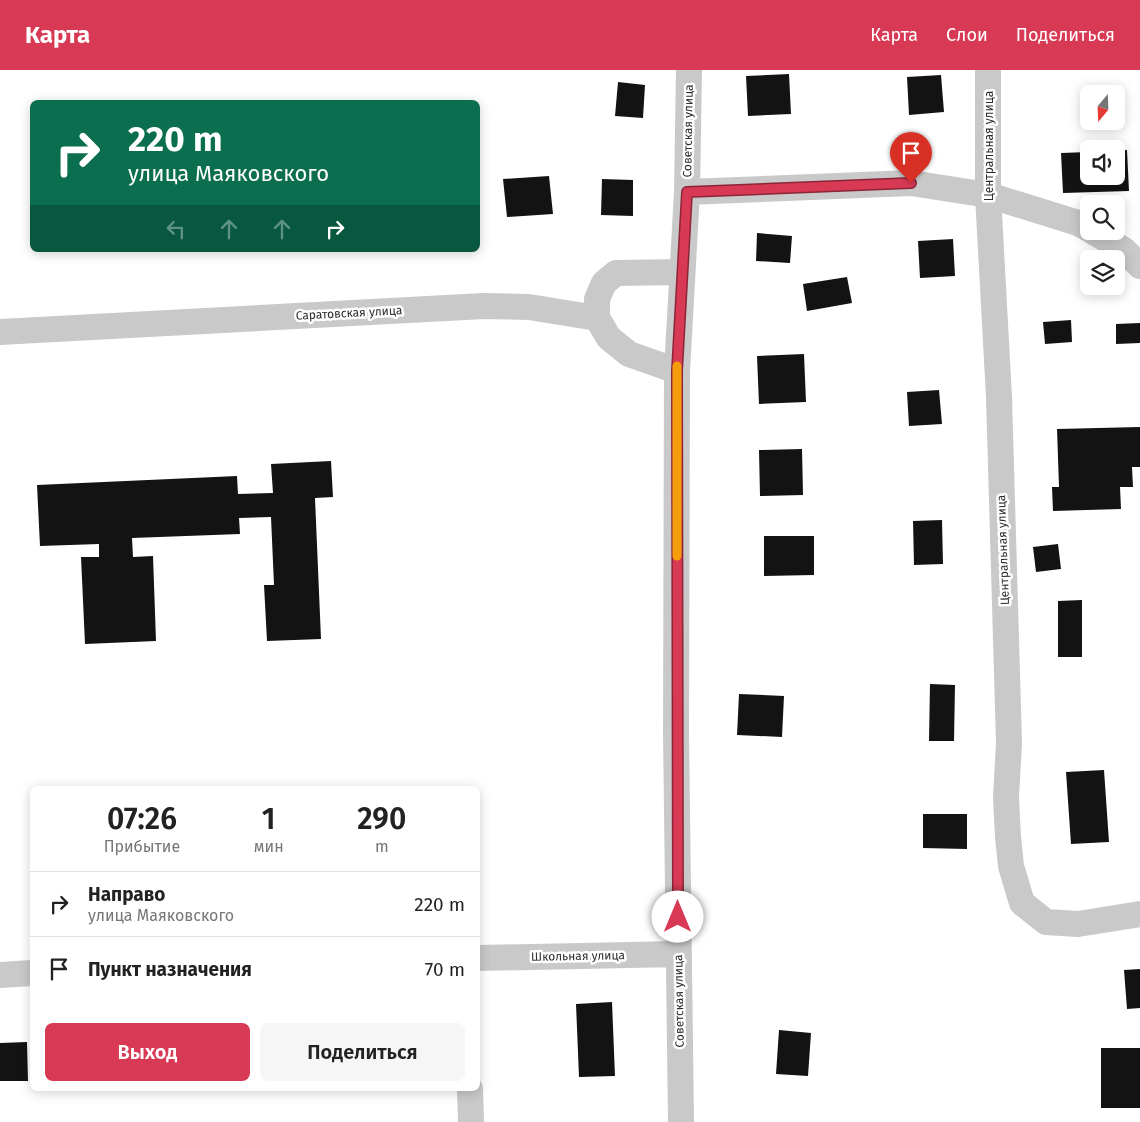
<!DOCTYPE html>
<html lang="ru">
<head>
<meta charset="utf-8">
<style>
	:root { --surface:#fff; --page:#f6f6f6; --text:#222; --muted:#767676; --line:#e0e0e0; --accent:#d83954 }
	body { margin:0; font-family:"Fira Sans",sans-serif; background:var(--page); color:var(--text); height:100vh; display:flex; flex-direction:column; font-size:19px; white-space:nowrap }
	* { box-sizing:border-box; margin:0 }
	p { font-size:16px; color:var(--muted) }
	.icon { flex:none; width:28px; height:28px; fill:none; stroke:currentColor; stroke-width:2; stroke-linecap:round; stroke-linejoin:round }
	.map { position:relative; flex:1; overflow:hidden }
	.panel { position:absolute; left:30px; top:716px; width:450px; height:305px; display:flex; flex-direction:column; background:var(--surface); border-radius:8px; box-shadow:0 2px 12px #0003 }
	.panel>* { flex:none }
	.guide { position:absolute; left:30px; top:30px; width:450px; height:152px; border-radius:8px; box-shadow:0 2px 12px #0003; background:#0b6e4f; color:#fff; overflow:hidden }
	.needle { width:32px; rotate:199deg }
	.tools { position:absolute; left:1080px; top:15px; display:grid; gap:10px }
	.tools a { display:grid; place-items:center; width:45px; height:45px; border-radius:8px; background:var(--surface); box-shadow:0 2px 12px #0003; font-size:25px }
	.pin { position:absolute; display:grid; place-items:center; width:42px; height:42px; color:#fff; margin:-51px -21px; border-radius:50% 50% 50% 0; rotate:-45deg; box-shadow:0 0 5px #0007 }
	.pin .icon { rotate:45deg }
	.me { position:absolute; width:55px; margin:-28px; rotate:0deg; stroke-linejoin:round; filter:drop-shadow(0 0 4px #0008) }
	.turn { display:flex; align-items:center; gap:18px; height:105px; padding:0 15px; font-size:22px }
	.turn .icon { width:65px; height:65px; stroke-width:2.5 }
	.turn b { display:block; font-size:35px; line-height:42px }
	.lanes { display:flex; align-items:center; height:48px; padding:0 15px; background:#0003; justify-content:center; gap:25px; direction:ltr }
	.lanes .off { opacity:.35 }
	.eta { display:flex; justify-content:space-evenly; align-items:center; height:85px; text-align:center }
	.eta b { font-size:30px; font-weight:600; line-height:35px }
	.button { display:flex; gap:10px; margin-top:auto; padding:10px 15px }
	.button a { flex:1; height:58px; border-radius:8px; background:var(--accent); color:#fff; font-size:20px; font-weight:600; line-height:58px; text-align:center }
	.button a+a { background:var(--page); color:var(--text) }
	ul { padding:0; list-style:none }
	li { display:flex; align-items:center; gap:15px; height:65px; padding:0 15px; border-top:1px solid var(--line) }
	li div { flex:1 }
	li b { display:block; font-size:19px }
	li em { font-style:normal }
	header { display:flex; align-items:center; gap:30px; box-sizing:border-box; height:70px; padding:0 25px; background:var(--accent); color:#fff }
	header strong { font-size:24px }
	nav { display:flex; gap:28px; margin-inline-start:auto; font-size:18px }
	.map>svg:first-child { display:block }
	.building { fill:#131313 }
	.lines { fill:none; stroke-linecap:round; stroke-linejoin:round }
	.minor { stroke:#c9c9c9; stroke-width:26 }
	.route-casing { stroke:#8c2537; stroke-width:12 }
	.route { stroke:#d83954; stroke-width:9 }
	.slow { stroke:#f59e0b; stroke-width:9 }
	.labels { text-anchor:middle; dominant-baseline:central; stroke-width:5; stroke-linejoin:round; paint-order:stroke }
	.street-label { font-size:12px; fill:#2c2c2c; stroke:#fff }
</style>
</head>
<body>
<header>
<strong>Карта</strong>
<nav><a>Карта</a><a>Слои</a><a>Поделиться</a></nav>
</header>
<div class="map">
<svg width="1140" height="1052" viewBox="0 0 1140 1052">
	<rect width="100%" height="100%" fill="#fff"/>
	<path class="building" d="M789 4 791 44 748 46 746 6Z
		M941 5 944 42 909 45 907 7Z
		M618 12 645 15 643 48 615 46Z
		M1127 80 1129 121 1063 123 1061 83 1089 82V106H1116V81Z
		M549 106 553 144 507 147 503 109Z
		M602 109 633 110V146L601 145Z
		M757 163 792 166 790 193 756 191Z
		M953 169 955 206 920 208 918 171Z
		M847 207 852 233 807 241 803 214Z
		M1071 250 1072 272 1045 274 1043 252Z
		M1140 253V273L1116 274V254Z
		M804 284 806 332 759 334 757 286Z
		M939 320 942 354 909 356 907 322Z
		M1140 357V397H1132L1133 417H1120L1121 439 1053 441 1052 417H1059L1057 359Z
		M802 379 803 425 760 426 759 380Z
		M331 391 333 427 315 428 321 569 267 571 264 515H274L271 447 239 448 240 464 132 468 133 487 153 486 156 571 85 574 81 487H99V474L40 476 37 415 237 406 238 424 273 423 271 394Z
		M942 450 943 494 914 495 913 451Z
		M764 466H814V505L764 506Z
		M1058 474 1061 499 1036 502 1033 477Z
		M1082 530V587H1058V531Z
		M930 614 955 615 954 671H929Z
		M739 624 784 626 782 667 737 665Z
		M1104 700 1109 772 1071 774 1066 702Z
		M923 744H967V779L923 778Z
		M1140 899V938L1127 939 1124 900Z
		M612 932 615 1006 579 1007 576 934Z
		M779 960 811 963 808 1006 776 1004Z
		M27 972 28 1011H0V973Z
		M1101 978H1140V1038H1101Z"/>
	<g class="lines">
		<path class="minor" d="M988 0V125L999 327 1009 673 1006 727 1008 767 1011 796 1022 833 1046 852 1078 854 1140 844
			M687 122 911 113 988 125 1078 153 1089 159
			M1092 161 1124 180 1140 196
			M597 248V229L604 213 616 203 682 202
			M0 262 484 236 529 237 597 248 609 268 629 284 677 301
			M478 888 678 884
			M0 905 32 903
			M470 1019 471 1052
			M681 1052 676 663 677 301 687 122 689 0"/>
	</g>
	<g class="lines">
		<g class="route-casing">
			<path id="route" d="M678 847 677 301 687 122 911 113"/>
		</g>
		<use href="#route" class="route"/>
		<path class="slow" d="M677 486V296"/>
	</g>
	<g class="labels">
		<g class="street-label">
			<text transform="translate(688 61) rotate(-89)">Советская улица</text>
			<text transform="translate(989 76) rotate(-90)">Центральная улица</text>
			<text transform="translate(349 243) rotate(-3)">Саратовская улица</text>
			<text transform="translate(1003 480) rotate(-92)">Центральная улица</text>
			<text transform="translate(578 886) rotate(-1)">Школьная улица</text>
			<text transform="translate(679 931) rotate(-91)">Советская улица</text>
		</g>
	</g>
</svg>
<div class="tools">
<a><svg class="needle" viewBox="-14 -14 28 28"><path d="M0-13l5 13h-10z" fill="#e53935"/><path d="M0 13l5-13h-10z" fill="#767676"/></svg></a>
<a><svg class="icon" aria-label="sound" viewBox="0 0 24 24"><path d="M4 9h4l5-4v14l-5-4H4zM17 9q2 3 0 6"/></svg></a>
<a><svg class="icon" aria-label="search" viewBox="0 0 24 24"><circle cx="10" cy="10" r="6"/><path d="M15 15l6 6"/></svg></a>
<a><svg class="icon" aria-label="layers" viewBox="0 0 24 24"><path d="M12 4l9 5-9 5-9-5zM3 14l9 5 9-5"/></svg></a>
</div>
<div class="pin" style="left:911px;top:113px;background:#d93025"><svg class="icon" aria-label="arrive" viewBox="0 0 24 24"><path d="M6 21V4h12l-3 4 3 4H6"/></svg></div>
<svg class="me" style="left:678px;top:847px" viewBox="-20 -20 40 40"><circle r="19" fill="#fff"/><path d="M0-13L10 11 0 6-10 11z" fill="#d83954"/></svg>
<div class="guide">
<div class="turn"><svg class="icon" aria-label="right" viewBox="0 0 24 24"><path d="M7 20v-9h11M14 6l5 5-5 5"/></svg><div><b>220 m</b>улица Маяковского</div></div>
<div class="lanes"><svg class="icon off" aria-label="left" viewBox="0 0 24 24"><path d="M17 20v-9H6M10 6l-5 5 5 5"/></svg><svg class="icon off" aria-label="ahead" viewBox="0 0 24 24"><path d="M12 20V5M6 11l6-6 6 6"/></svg><svg class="icon off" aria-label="ahead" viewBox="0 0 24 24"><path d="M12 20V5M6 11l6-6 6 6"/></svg><svg class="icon" aria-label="right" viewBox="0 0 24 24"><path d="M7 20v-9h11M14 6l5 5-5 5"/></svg></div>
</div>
<section class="panel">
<div class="eta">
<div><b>07:26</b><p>Прибытие</p></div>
<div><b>1</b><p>мин</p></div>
<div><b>290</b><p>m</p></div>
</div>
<ul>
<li><svg class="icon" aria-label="right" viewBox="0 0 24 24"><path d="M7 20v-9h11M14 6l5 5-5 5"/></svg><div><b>Направо</b><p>улица Маяковского</p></div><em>220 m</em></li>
<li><svg class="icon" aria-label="arrive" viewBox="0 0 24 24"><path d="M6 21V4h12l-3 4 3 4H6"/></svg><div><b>Пункт назначения</b></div><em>70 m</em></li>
</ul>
<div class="button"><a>Выход</a><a>Поделиться</a></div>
</section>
</div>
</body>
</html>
